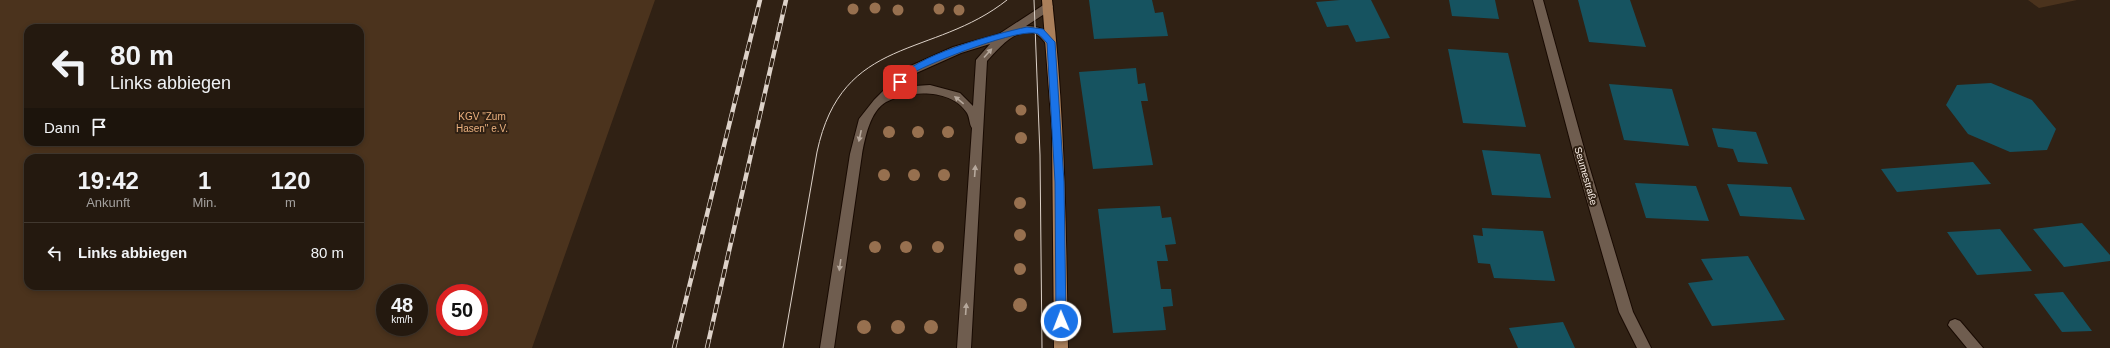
<!DOCTYPE html>
<html lang="de">
<head>
<meta charset="utf-8">
<style>
	:root { --surface:#24190f; --page:#30261d; --text:#f1f3f6; --muted:#a3a09e; --line:#41382f }
	body { margin:0; font-family:Helvetica,sans-serif; background:var(--page); color:var(--text); height:100vh; display:flex; flex-direction:column; font-size:15px; white-space:nowrap }
	* { box-sizing:border-box; margin:0 }
	p { font-size:13px; color:var(--muted) }
	.icon { flex:none; width:22px; height:22px; fill:none; stroke:currentColor; stroke-width:2; stroke-linecap:round; stroke-linejoin:round }
	.map { position:relative; flex:1; overflow:hidden }
	.panel { position:absolute; left:24px; top:154px; width:340px; height:136px; display:flex; flex-direction:column; background:var(--surface); border-radius:12px; box-shadow:0 2px 6px #0003,0 0 0 1px var(--line) }
	.panel>* { flex:none }
	.banner { position:absolute; left:24px; top:24px; width:340px; height:122px; border-radius:12px; box-shadow:0 2px 6px #0003,0 0 0 1px var(--line); background:#24190f; color:var(--text); overflow:hidden }
	.speed { position:absolute; left:376px; top:284px; display:flex; gap:8px; font-size:20px; font-weight:700; text-align:center }
	.speed>* { display:grid; place-content:center; width:52px; height:52px; border-radius:50%; background:var(--surface); box-shadow:0 2px 6px #0003,0 0 0 1px var(--line); line-height:1 }
	.speed small { font-size:10px; font-weight:400 }
	.speed .limit { border:6px solid #d22; background:#fff; color:#111 }
	.pin { position:absolute; display:grid; place-items:center; width:34px; height:34px; color:#fff; margin:-17px; border-radius:8px; box-shadow:0 2px 6px #0006 }
	.me { position:absolute; width:44px; margin:-22px; rotate:359deg; stroke-linejoin:round; filter:drop-shadow(0 0 3px #0008) }
	.turn { display:flex; align-items:center; gap:14px; height:84px; padding:0 20px; font-size:18px }
	.turn .icon { width:52px; height:52px; stroke-width:2.5 }
	.turn b { display:block; font-size:28px; line-height:34px }
	.then { display:flex; align-items:center; height:38px; padding:0 20px; background:#0003; gap:8px; font-size:15px }
	.eta { display:flex; justify-content:space-evenly; align-items:center; height:68px; text-align:center }
	.eta b { font-size:24px; font-weight:600; line-height:28px }
	ul { padding:0; list-style:none }
	li { display:flex; align-items:center; gap:12px; height:60px; padding:0 20px; border-top:1px solid var(--line) }
	li div { flex:1 }
	li b { display:block; font-size:15px }
	li em { font-style:normal }
	.map>svg:first-child { display:block }
	.green { fill:#4b331d; fill-rule:evenodd }
	.building { fill:#165360 }
	.lines { fill:none; stroke-linecap:round; stroke-linejoin:round }
	.minor-casing { stroke:#180a02; stroke-width:2 }
	.major-casing { stroke:#180a02; stroke-width:2 }
	.minor { fill:#6f5d4f; fill-rule:evenodd }
	.major { fill:#aa7f5a; fill-rule:evenodd }
	.tram { stroke:#ddd2c9; stroke-width:1 }
	.rail-casing { stroke:#ddd2c9; stroke-width:4.5 }
	.rail { stroke:#302114; stroke-width:3; stroke-dasharray:9; stroke-linecap:butt }
	.tree { fill:#97704f }
	.oneway { fill:#b6a89c }
	.route { fill:#1a73e8; stroke:#114b97 }
	.labels { text-anchor:middle; dominant-baseline:central; stroke-width:4; stroke-linejoin:round; paint-order:stroke }
	.park-label { font-size:10px; fill:#ebb17f; stroke:#302114 }
	.street-label { font-size:10px; fill:#fdf2ea; stroke:#302114 }
</style>
</head>
<body>
<div class="map">
<svg width="2110" height="348" viewBox="0 0 2110 348">
	<rect width="100%" height="100%" fill="#302114"/>
	<path class="green" d="M0 0H655L532 348H0ZM28 28H360V142H28ZM28 158H360V286H28ZM385 293H419V327H385ZM445 293H479V327H445Z
		M2028 0H2077L2039 8Z"/>
	<path class="building" d="M1089 0H1152L1155 13 1163 12 1168 36 1094 39Z
		M1340 0H1371L1390 38 1356 42 1348 25 1327 27 1316 2Z
		M1449 0H1495L1499 19 1452 16Z
		M1578 0H1630L1646 47 1589 42Z
		M1448 49 1508 53 1526 127 1463 123Z
		M1136 68 1138 84 1145 83 1148 101H1141L1153 165 1093 169 1079 72Z
		M1991 83 2032 100 2056 129 2047 150 2010 152 1968 134 1946 105 1957 85Z
		M1609 84 1672 89 1689 146 1624 140Z
		M1712 128 1756 132 1768 164 1738 162 1733 149 1718 147Z
		M1482 150 1540 154 1551 198 1492 195Z
		M1973 162 1991 184 1897 192 1881 169Z
		M1635 183 1696 186 1709 221 1646 218Z
		M1727 184 1791 187 1805 220 1740 216Z
		M1160 206 1162 218 1171 217 1176 244 1165 245 1168 261H1157L1161 289H1171L1173 306 1163 307 1166 330 1113 333 1098 209Z
		M2082 223 2110 255V261L2064 267 2033 229Z
		M1482 228 1543 231 1555 281 1494 278 1490 264 1478 263 1473 235 1483 236Z
		M2000 229 2032 271 1977 275 1947 232Z
		M1748 256 1785 320 1712 326 1688 283 1713 280 1701 259Z
		M2063 292 2092 331 2062 332 2034 294Z
		M1563 322 1575 348H1518L1509 328Z"/>
	<g class="lines">
		<g class="minor-casing">
			<path id="minor" d="M1533 0H1543L1587 159 1633 312 1651 348H1637L1619 312 1575 159Z
				M1048 2 1053 6 1052 9 1026 26C1039 26 1049 30 1056 42L1055 45H1047C1044 41 1040 36 1036 34 1016 26 999 48 987 61L971 348H957L972 128C969 124 970 118 967 113 951 88 909 90 886 102 870 111 865 138 862 154L834 348H820L850 154 859 119 874 100 906 68 953 47 999 34ZM990 44 976 60 973 106 960 93 930 85 900 87 914 74 961 53Z
				M1955 319 1960 321 1983 348H1967L1948 325 1950 321Z"/>
		</g>
		<g class="major-casing">
			<path id="major" d="M1042 0H1052C1065 116 1066 232 1068 348H1054L1052 130Z"/>
		</g>
		<use href="#minor" class="minor"/>
		<use href="#major" class="major"/>
		<path class="tram" d="M1034 0 1040 155 1042 348
			M783 348 817 152C842 34 933 59 1007 0"/>
		<g class="rail-casing">
			<path id="rail" d="M674 348 760 0
				M707 348 786 0"/>
		</g>
		<use href="#rail" class="rail"/>
	</g>
	<g class="tree">
		<circle cx="875" cy="8" r="5.5"/>
		<circle cx="853" cy="9" r="5.5"/>
		<circle cx="939" cy="9" r="5.5"/>
		<circle cx="898" cy="10" r="5.5"/>
		<circle cx="959" cy="10" r="5.5"/>
		<circle cx="1021" cy="110" r="5.5"/>
		<circle cx="889" cy="132" r="6"/>
		<circle cx="918" cy="132" r="6"/>
		<circle cx="948" cy="132" r="6"/>
		<circle cx="1021" cy="138" r="6"/>
		<circle cx="884" cy="175" r="6"/>
		<circle cx="914" cy="175" r="6"/>
		<circle cx="944" cy="175" r="6"/>
		<circle cx="1020" cy="203" r="6"/>
		<circle cx="1020" cy="235" r="6"/>
		<circle cx="875" cy="247" r="6"/>
		<circle cx="906" cy="247" r="6"/>
		<circle cx="938" cy="247" r="6"/>
		<circle cx="1020" cy="269" r="6"/>
		<circle cx="1020" cy="305" r="7"/>
		<circle cx="864" cy="327" r="7"/>
		<circle cx="898" cy="327" r="7"/>
		<circle cx="931" cy="327" r="7"/>
	</g>
	<defs><path id="oneway-solid" d="M-6-.8H1V-3.2L6.5 0L1 3.2V.8H-6Z"/></defs>
	<g class="oneway">
		<use href="#oneway-solid" transform="translate(988 53) rotate(-48)"/>
		<use href="#oneway-solid" transform="translate(959 100) rotate(-141)"/>
		<use href="#oneway-solid" transform="translate(860 136) rotate(102)"/>
		<use href="#oneway-solid" transform="translate(975 171) rotate(-86)"/>
		<use href="#oneway-solid" transform="translate(840 265) rotate(98)"/>
		<use href="#oneway-solid" transform="translate(966 309) rotate(-86)"/>
	</g>
	<path class="route" d="M1027 27 1043 29 1055 42 1064 182 1066 321 1061 325 1056 321 1055 182 1047 43C1044 40 1041 36 1038 34 1023 26 929 63 913 73 908 77 906 83 900 85L895 82C913 55 995 34 1027 27Z"/>
	<g class="labels">
		<g class="park-label">
			<text x="482" y="116">KGV "Zum<tspan x="482" dy="12">Hasen" e.V.</tspan></text>
		</g>
		<g class="street-label">
			<text transform="translate(1586 176) rotate(74)">Seumestraße</text>
		</g>
	</g>
</svg>
<div class="speed"><div>48<small>km/h</small></div><div class="limit">50</div></div>
<div class="pin" style="left:900px;top:82px;background:#d93025"><svg class="icon" aria-label="arrive" viewBox="0 0 24 24"><path d="M6 21V4h12l-3 4 3 4H6"/></svg></div>
<svg class="me" style="left:1061px;top:321px" viewBox="-20 -20 40 40"><circle r="17" fill="#1a73e8" stroke="#fff" stroke-width="3"/><path d="M0-11L8 9 0 5-8 9z" fill="#fff"/></svg>
<div class="banner">
<div class="turn"><svg class="icon" aria-label="left" viewBox="0 0 24 24"><path d="M17 20v-9H6M10 6l-5 5 5 5"/></svg><div><b>80 m</b>Links abbiegen</div></div>
<div class="then">Dann<svg class="icon" aria-label="arrive" viewBox="0 0 24 24"><path d="M6 21V4h12l-3 4 3 4H6"/></svg></div>
</div>
<section class="panel">
<div class="eta">
<div><b>19:42</b><p>Ankunft</p></div>
<div><b>1</b><p>Min.</p></div>
<div><b>120</b><p>m</p></div>
</div>
<ul>
<li><svg class="icon" aria-label="left" viewBox="0 0 24 24"><path d="M17 20v-9H6M10 6l-5 5 5 5"/></svg><div><b>Links abbiegen</b></div><em>80 m</em></li>
</ul>
</section>
</div>
</body>
</html>
